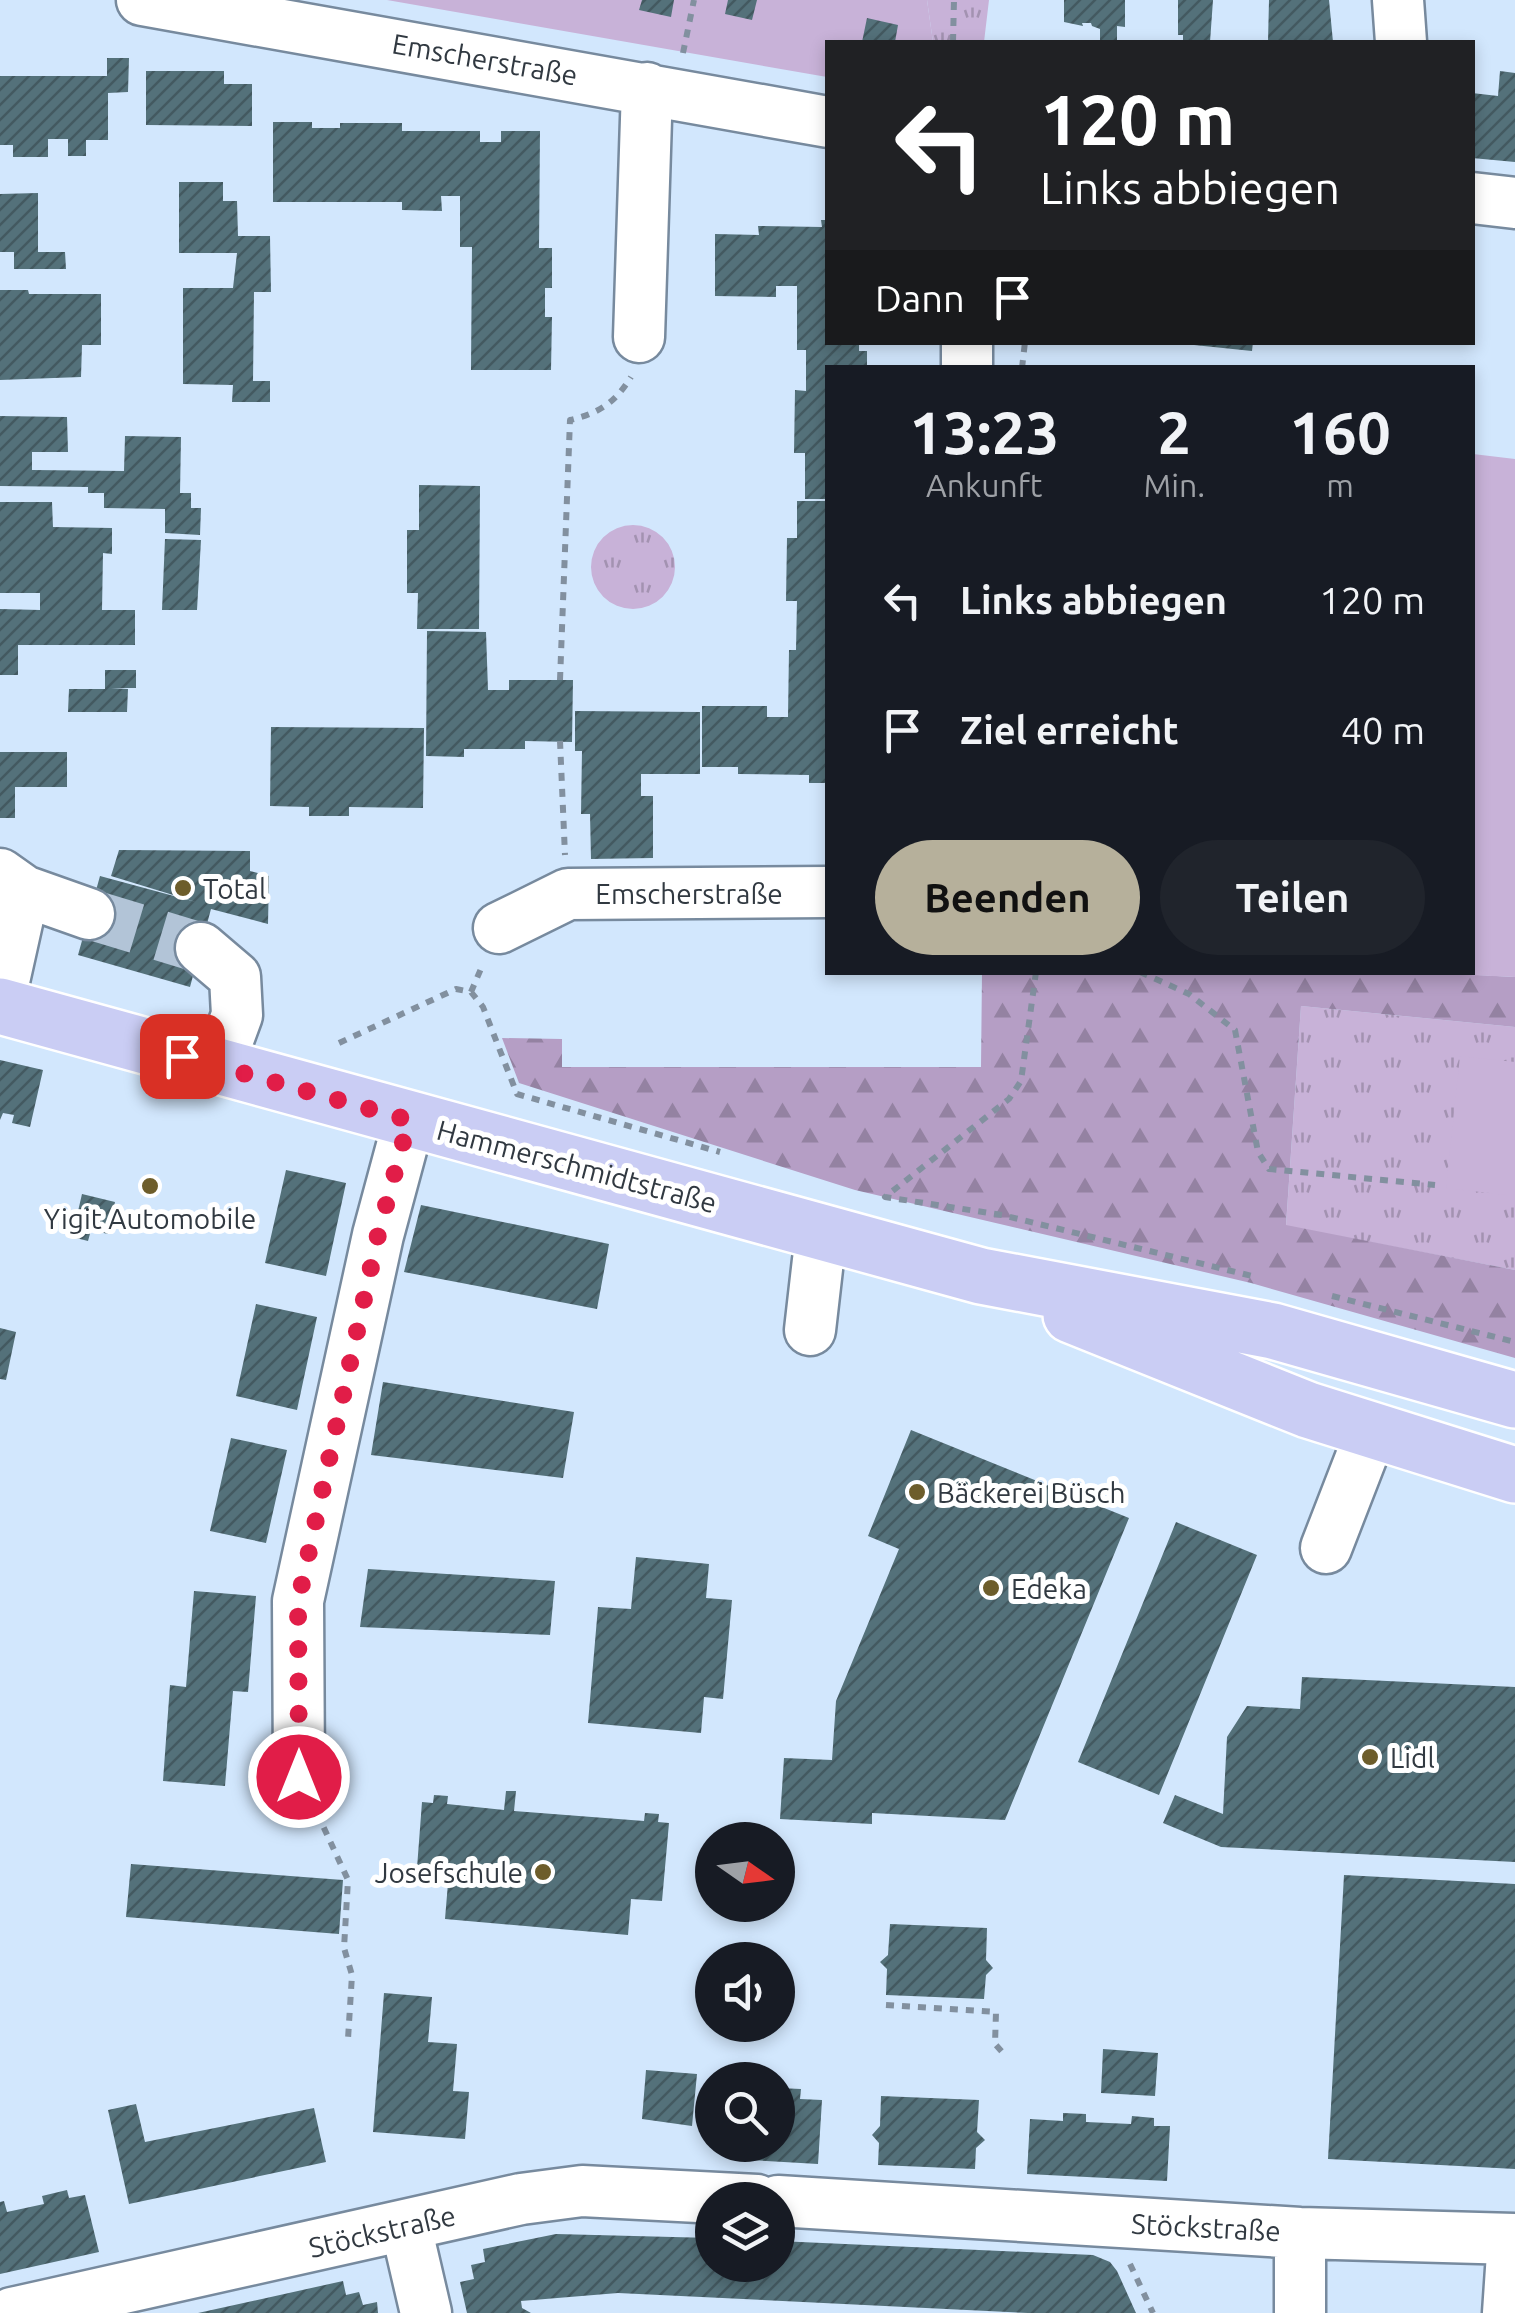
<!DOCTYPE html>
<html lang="de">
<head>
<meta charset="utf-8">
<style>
	:root { --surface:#171b24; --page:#20242c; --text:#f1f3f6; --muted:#9ea1a6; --accent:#b6b09b }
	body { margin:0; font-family:Ubuntu,sans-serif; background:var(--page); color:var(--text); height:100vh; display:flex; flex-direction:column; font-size:38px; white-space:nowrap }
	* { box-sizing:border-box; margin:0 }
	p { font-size:32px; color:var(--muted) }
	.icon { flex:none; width:55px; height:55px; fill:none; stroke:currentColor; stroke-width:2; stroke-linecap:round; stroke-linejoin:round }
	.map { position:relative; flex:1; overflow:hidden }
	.details { position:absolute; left:825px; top:365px; width:650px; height:610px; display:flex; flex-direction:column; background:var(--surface); border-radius:0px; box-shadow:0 5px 15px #0003 }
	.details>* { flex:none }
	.banner { position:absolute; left:825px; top:40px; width:650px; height:305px; border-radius:0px; box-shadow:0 5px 15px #0003; background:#202124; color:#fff; overflow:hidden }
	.needle { width:65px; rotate:104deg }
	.fabs { position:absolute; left:695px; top:1822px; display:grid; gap:20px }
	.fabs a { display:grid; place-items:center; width:100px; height:100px; border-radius:50%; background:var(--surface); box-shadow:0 5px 15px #0003; font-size:50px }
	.pin { position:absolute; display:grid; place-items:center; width:85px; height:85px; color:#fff; margin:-42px; border-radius:20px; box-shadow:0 5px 15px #0006 }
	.me { position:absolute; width:110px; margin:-55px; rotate:0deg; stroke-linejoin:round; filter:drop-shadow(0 0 8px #0008) }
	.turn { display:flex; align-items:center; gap:35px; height:210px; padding:0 50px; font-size:45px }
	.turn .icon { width:130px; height:130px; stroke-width:2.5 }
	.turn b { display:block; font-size:70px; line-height:85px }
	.then { display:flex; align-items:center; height:95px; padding:0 50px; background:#0003; gap:20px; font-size:38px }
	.eta { display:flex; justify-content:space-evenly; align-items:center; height:170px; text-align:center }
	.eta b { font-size:60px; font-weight:600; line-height:70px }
	.cta { display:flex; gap:20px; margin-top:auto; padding:20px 50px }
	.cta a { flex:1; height:115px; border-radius:60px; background:var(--accent); color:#111; font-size:40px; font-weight:600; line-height:115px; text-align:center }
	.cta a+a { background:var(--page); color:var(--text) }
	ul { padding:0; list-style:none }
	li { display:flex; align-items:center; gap:30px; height:130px; padding:0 50px }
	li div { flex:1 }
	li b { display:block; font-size:38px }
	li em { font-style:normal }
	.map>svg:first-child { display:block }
	.grass { fill:url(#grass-tufts) }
	.forest { fill:url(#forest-firs) }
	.garden { fill:#c8b2d8 }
	.building { fill:url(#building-hatch) }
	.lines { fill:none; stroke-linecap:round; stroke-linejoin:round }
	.minor-tunnel { stroke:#b2c4d7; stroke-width:50; stroke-dasharray:50 25; stroke-linecap:butt }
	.minor-casing { stroke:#778a9e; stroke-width:55 }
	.major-casing { stroke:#fff; stroke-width:60 }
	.path { stroke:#82909f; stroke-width:6; stroke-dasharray:8 8; stroke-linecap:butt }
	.minor { stroke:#fff; stroke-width:50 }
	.major { stroke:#cacdf4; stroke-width:55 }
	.route { stroke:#e11d48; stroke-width:18; stroke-dasharray:0 32.4 }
	.poi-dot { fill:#6d5d2b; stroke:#fff; stroke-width:4 }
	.labels { text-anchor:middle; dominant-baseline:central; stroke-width:10; stroke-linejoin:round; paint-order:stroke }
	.street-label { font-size:28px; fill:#313941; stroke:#fff }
	.poi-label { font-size:28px; fill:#313941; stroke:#fff; text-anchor:start }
</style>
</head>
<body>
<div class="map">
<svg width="1515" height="2313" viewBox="0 0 1515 2313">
	<defs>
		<pattern id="grass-tufts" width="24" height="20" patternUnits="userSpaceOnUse" patternTransform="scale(2.5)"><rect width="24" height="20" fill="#c8b2d8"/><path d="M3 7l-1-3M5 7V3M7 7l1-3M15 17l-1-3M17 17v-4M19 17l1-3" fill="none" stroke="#a392b1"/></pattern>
		<pattern id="forest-firs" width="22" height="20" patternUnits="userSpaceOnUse" patternTransform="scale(2.5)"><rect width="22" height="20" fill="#b59ec5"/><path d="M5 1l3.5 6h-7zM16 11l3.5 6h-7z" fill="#9482a2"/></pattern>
		<pattern id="building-hatch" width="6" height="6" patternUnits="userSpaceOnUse" patternTransform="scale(2.5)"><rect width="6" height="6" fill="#54717a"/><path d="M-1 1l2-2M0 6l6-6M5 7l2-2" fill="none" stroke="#435960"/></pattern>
	</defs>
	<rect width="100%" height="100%" fill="#d2e7fd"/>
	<path class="grass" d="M927 0H989L984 42H933Z
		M591 567a42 42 0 1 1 84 0a42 42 0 1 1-84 0Z
		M1301 1006 1515 1027V1270L1286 1226Z"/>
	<path class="forest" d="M1423 972 1515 977V1027L1301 1006 1286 1225 1515 1270V1358L1251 1283 855 1190 519 1083 502 1038 562 1039V1067H981L982 973Z"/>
	<path class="garden" d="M387 0H927L933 42H828L827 77Z
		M1473 454 1515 459V977L1424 973 1472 972Z
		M1460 1056 1515 1062V1196L1446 1188Z"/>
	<path class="building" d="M642 0H674L671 17 639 10Z
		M728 0H757L752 20 725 14Z
		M1064 0H1125V27L1117 26V42H1100V29L1092 26 1091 23H1082L1083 26 1064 22Z
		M1178 0H1213L1210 42H1183V35H1178Z
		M1269 0H1329L1333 42H1268Z
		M867 18 898 25 895 42H862Z
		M107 58H129L128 92 108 93V140H86V156H68V139H48V157H13V145H0V76H107Z
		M146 71H224V84H252V126L146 125Z
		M1500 71 1515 73V162L1472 158V93L1498 96Z
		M273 122H312V128H340V123H402V131H480V142H501V131H540L539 248H552V288H545V317H552L551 370H471L472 247H460V196H441L442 211 402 210V202H273Z
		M179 182H223V201H237L238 236H270L271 292H254L253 381H270V402H232L233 385 183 384V288H233L237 253H179Z
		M38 193V252H65L66 269H14V252H0V194Z
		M821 220H828V342H859V351H867V368H828V499H805V453H794L795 390 806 391V350H797V286H776V297L715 296V234L759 235 758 226 822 227Z
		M0 290H28L29 294H101V345H82L81 377 0 380Z
		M1194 342H1253L1252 351 1194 345Z
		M0 416 67 417 68 452H32V470L124 471 125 436 181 437 180 493H191V508H201L200 535 165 533V509L104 508V493H88V487L0 486Z
		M419 485 480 486 479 629H417L418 593H407V530H419Z
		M797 501H828V783H809V775L738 774V767H702V706H767V717H788L789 650H796L797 601H786L787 538H797Z
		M0 502H52L53 527 112 528V554L103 553 102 610H135V645H18V675H0V609L40 610V593H0Z
		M165 539 201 540 197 610H162Z
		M427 631 486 632 488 690H509V680H573L572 742 525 741V749H464V757L426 756Z
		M105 670H136V688H111L128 689 127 712H68L69 689H105Z
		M575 711 700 712V774H641V796H653V858L591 859 590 814H581L582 751H575Z
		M271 727 424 728 423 808 349 807V816H309V807L270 806Z
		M0 752H67V787H15V818H0Z
		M119 850 250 851V871L269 876 268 924 211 909 190 987 78 955 100 876 196 902 111 876Z
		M0 1060 43 1070 30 1127 12 1123 14 1115 3 1113 0 1120Z
		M286 1170 346 1183 326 1276 265 1263Z
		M82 1194 115 1202 108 1234 91 1230 88 1241 72 1237Z
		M421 1205 609 1244 597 1309 404 1272Z
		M256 1304 317 1317 297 1410 236 1396Z
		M0 1328 16 1332 6 1380 0 1379Z
		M383 1382 574 1412 563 1478 371 1455Z
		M911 1430 1129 1518 1005 1820 872 1813V1824L780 1819 784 1758 832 1760 836 1701 899 1549 868 1536Z
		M231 1438 287 1450 266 1543 210 1531Z
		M1176 1522 1257 1555 1159 1795 1078 1762Z
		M636 1557 709 1564 706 1598 732 1600 723 1699 704 1697 701 1733 588 1723 598 1607 631 1609Z
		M368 1569 555 1581 550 1635 360 1627Z
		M194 1591 256 1596 248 1692 233 1691 225 1786 163 1781 170 1685 186 1687Z
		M1302 1677 1515 1687V1862L1221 1847 1163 1823 1175 1795 1223 1814 1227 1737 1247 1706 1300 1709Z
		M506 1791H516L514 1811 644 1821 645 1813 659 1814 658 1822 669 1823 662 1901 631 1899 628 1935 445 1919 448 1883 416 1881 422 1802 433 1803 434 1795 448 1796 447 1804 504 1810Z
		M131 1864 343 1880 339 1934 126 1917Z
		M1344 1875 1515 1884V2169L1328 2159Z
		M890 1924 987 1928 986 1960 993 1968 986 1975 984 1999 886 1995 887 1969 880 1962 888 1955Z
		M384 1993 432 1997 428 2042 457 2044 453 2091 469 2092 465 2139 373 2132Z
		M1103 2049 1158 2053 1155 2096 1101 2093Z
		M646 2070 697 2074 692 2126 642 2119Z
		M778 2088 801 2089 800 2099 822 2100 818 2164 732 2159 733 2145H778Z
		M881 2096 979 2100 977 2132 985 2140 976 2148 975 2169 878 2165 879 2143 872 2135 880 2126Z
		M136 2104 145 2142 314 2108 326 2162 129 2204 108 2110Z
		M1063 2113 1086 2114V2122L1131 2124 1132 2116 1154 2118V2126H1170L1167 2181 1027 2174 1030 2119 1063 2121Z
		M67 2190 69 2198 85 2195 99 2252 0 2274V2202L4 2201 7 2212 44 2204 42 2196Z
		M556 2234 712 2238V2265H778V2241L1093 2255 1110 2262 1117 2271 1136 2313H1028L618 2293 521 2301 522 2308 531 2313H467L460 2282 474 2279 471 2265 485 2262 483 2249Z
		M343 2281 346 2295 359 2292 363 2305 377 2302 378 2313H198Z"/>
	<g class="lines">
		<path class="minor-tunnel" d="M89 914 201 948"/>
		<g class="minor-casing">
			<path id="minor" d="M142 0 828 122
				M1398 0 1401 42
				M1472 198 1515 203
				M639 337 647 88
				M967 368V342
				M0 874 24 891 89 914
				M499 928 568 894 828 892
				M201 948 235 977 237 1015 218 1067
				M0 999 24 891
				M810 1330 818 1260 827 1236
				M1326 1548 1371 1432
				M299 1777 298 1601 378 1235 409 1120
				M778 2201 1300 2233 1515 2239
				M406 2227 426 2313
				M1300 2233V2313
				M12 2313 521 2199 582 2191 757 2200
				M1508 2313 1513 2239"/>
		</g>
		<g class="major-casing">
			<path id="major" d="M0 1006 981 1276 1273 1331 1515 1400
				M1071 1315 1308 1410 1515 1475"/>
		</g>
		<path class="path" d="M953 42 954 0
			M683 53 694 0
			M1022 368 1025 342
			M560 680 570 420C599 413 615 403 631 377
			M560 741 565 855
			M1036 972 1021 1081 1009 1099 885 1197 1002 1215 1252 1276
			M1140 972 1189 994 1235 1030 1258 1152 1269 1169 1435 1185
			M471 992 483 1007 517 1094 720 1152
			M339 1043 456 989 471 992 483 964
			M1332 1296 1515 1342
			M317 1813 348 1880 344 1948 352 1975 348 2039
			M886 2005 996 2012 995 2044 1003 2053
			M1130 2264 1153 2313"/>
		<use href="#minor" class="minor"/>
		<use href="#major" class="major"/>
	</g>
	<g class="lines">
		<path class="route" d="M182 1056 409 1120 378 1235 298 1602 299 1777"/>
	</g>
	<g class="poi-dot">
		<circle cx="183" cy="888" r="10"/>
		<circle cx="150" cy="1186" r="10"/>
		<circle cx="917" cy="1492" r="10"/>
		<circle cx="991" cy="1588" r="10"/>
		<circle cx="1370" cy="1757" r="10"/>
		<circle cx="543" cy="1872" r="10"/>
	</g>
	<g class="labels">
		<g class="street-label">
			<text transform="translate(485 59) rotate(10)">Emscherstraße</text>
			<text x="689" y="893">Emscherstraße</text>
			<text transform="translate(577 1166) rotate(15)">Hammerschmidtstraße</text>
			<text transform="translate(1206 2227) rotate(3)">Stöckstraße</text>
			<text transform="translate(382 2231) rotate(-13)">Stöckstraße</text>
		</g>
		<g class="poi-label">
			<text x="203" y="888">Total</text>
			<text x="150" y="1218" text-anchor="middle">Yigit Automobile</text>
			<text x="937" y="1492">Bäckerei Büsch</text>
			<text x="1011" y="1588">Edeka</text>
			<text x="1390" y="1757">Lidl</text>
			<text x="523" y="1872" text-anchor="end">Josefschule</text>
		</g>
	</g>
</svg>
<div class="fabs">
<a><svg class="needle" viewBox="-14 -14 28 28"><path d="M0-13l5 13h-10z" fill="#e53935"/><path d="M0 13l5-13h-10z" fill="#9ea1a6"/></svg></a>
<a><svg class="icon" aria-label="sound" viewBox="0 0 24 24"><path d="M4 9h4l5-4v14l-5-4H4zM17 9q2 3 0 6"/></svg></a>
<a><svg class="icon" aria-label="search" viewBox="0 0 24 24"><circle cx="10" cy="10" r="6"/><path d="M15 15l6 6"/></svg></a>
<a><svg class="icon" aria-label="layers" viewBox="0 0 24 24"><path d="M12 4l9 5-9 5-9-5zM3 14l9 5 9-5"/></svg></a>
</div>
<div class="pin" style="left:182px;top:1056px;background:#d93025"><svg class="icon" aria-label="arrive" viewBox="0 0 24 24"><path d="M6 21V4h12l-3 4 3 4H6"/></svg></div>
<svg class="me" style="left:299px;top:1777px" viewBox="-20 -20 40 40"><circle r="17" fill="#e11d48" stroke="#fff" stroke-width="3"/><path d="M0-11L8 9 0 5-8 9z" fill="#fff"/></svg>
<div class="banner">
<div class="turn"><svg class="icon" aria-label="left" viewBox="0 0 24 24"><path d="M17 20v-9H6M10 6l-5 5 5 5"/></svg><div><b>120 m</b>Links abbiegen</div></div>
<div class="then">Dann<svg class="icon" aria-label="arrive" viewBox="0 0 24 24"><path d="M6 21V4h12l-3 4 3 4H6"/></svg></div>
</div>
<section class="details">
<div class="eta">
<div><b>13:23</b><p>Ankunft</p></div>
<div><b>2</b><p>Min.</p></div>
<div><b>160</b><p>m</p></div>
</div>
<ul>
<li><svg class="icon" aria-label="left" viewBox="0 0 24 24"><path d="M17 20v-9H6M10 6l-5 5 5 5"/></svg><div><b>Links abbiegen</b></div><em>120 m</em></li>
<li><svg class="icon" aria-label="arrive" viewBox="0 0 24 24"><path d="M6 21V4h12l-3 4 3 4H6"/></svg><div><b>Ziel erreicht</b></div><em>40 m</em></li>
</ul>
<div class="cta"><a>Beenden</a><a>Teilen</a></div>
</section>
</div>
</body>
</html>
